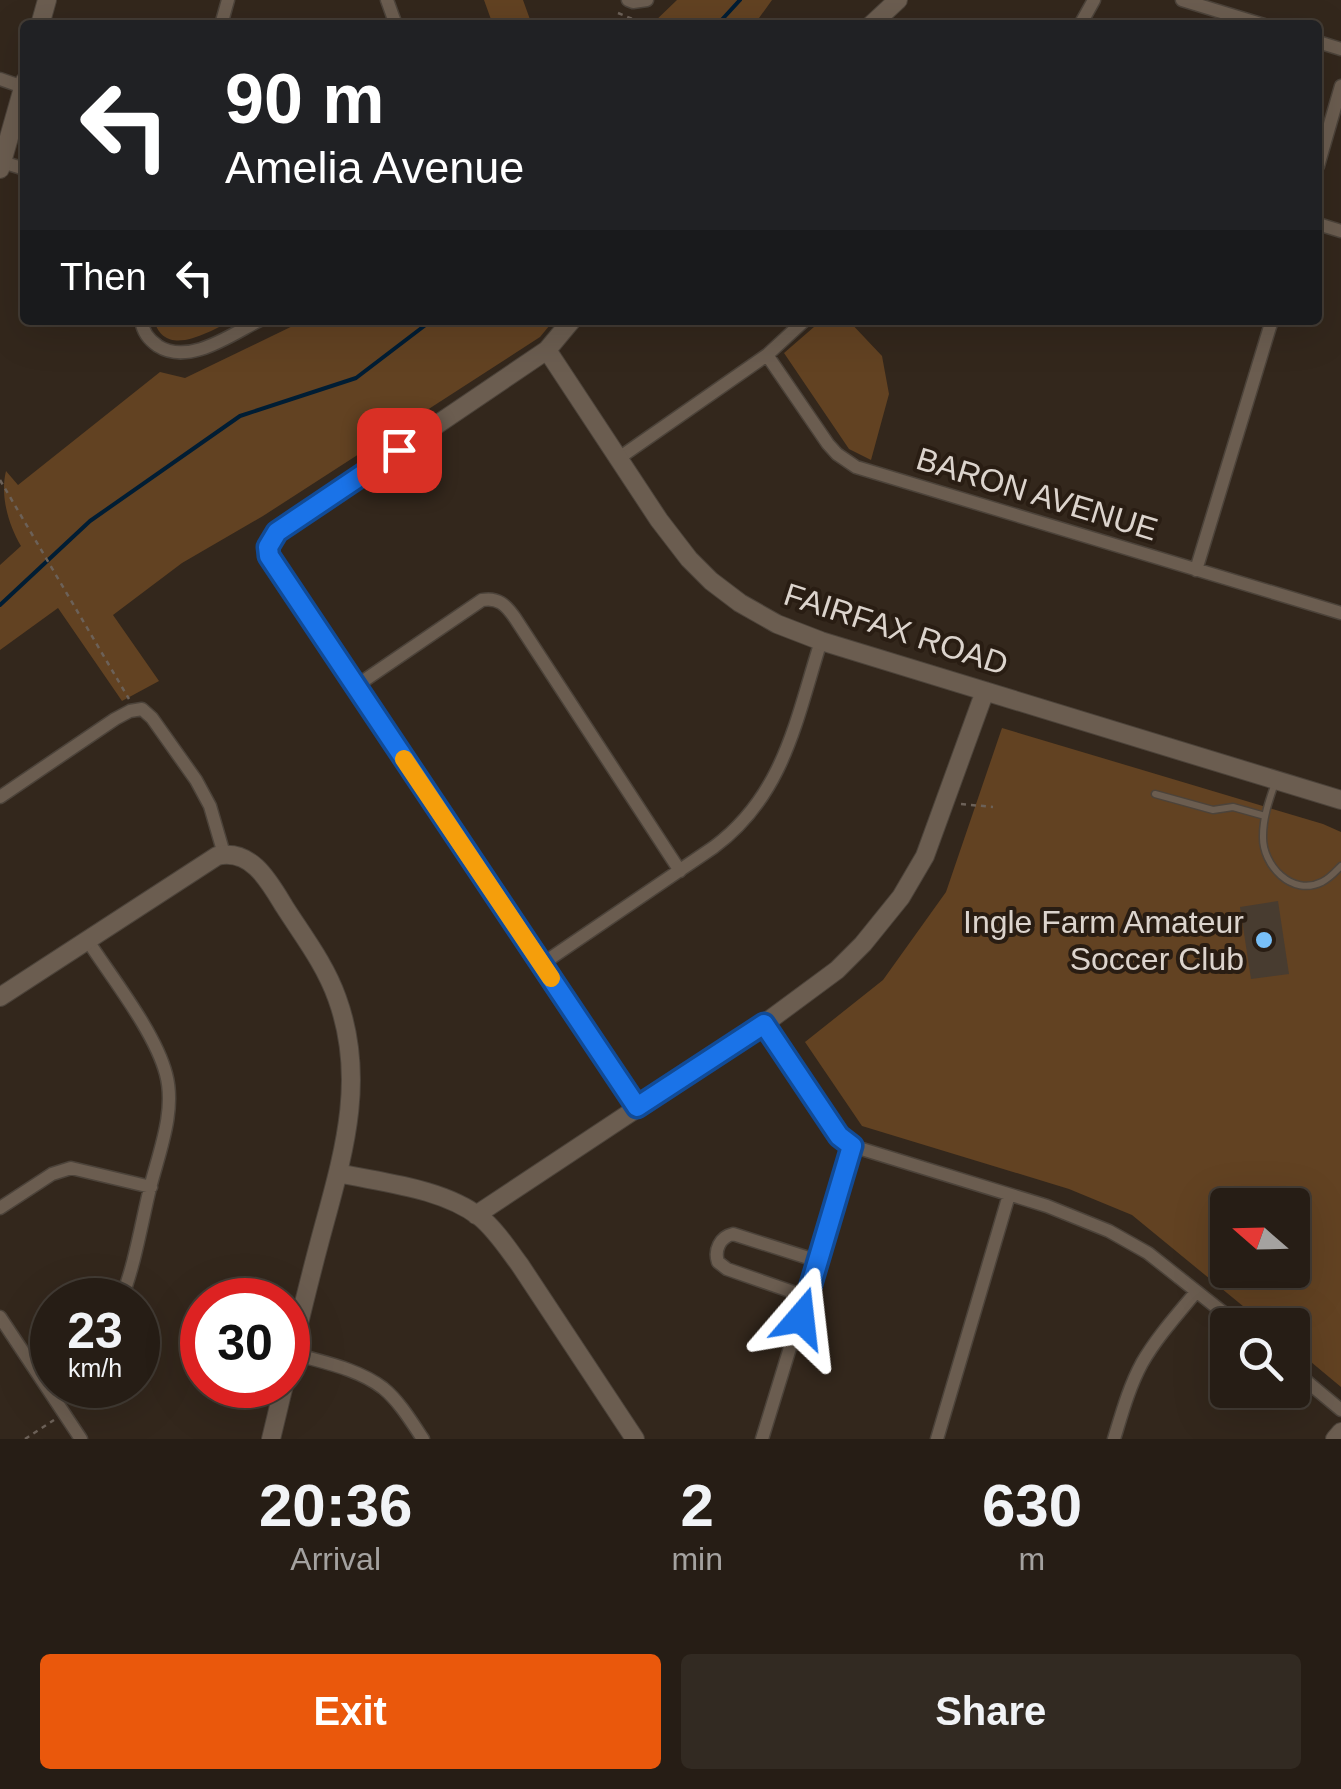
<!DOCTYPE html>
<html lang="en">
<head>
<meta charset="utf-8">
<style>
	:root { --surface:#261d15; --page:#322a22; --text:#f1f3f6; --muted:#a4a2a0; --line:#423b34; --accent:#ea580c }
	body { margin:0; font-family:Helvetica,sans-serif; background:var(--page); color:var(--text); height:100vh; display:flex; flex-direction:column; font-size:38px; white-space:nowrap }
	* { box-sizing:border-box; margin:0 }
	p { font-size:32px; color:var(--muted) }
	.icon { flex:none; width:55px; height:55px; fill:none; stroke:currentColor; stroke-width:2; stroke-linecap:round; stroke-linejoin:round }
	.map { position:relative; height:1439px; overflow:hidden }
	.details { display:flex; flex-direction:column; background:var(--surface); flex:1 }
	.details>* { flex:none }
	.hud { position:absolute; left:20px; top:20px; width:1302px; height:305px; border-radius:10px; box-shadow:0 10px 40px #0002,0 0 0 2px var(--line); background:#202124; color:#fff; overflow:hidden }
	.needle { width:65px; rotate:290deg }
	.fabs { position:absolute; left:1210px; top:1188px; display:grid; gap:20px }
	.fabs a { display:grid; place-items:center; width:100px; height:100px; border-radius:10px; background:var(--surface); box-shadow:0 10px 40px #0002,0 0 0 2px var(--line); font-size:50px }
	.speed { position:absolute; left:30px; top:1278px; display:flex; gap:20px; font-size:50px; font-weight:700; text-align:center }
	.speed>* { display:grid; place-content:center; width:130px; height:130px; border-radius:50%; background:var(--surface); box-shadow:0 10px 40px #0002,0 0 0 2px var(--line); line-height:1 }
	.speed small { font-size:25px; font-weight:400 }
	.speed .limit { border:15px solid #d22; background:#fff; color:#111 }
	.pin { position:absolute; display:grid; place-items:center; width:85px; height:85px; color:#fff; margin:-42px; border-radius:20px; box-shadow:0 5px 15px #0006 }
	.me { position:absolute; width:110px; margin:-55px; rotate:17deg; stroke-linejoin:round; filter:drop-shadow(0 0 8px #0008) }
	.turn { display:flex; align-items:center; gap:35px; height:210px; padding:0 40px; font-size:45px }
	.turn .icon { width:130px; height:130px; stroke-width:2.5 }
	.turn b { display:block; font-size:70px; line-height:85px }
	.then { display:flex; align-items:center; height:95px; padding:0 40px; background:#0003; gap:20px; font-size:38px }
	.eta { display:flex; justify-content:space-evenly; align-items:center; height:170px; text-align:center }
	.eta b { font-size:60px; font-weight:600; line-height:70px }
	.cta { display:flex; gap:20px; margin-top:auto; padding:20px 40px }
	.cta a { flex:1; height:115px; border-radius:10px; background:var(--accent); color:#fff; font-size:40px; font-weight:600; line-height:115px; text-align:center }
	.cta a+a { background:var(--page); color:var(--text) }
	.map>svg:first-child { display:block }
	.green { fill:#624222; fill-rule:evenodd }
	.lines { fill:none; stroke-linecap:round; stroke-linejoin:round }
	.stream { stroke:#001d34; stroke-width:4 }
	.building { fill:#483c30 }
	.lane-casing { stroke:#4c433a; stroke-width:9 }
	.street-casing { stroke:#4c433a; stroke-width:15 }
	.secondary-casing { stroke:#4c433a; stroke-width:20 }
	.path { stroke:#6c6158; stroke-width:2.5; stroke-dasharray:5 5; stroke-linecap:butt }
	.lane { stroke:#6b5d50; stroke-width:6 }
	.street { stroke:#6b5d50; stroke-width:12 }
	.secondary { stroke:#6b5d50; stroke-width:18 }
	.route-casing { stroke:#114b97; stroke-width:25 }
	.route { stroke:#1a73e8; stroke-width:18 }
	.slow { stroke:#f59e0b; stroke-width:18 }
	.poi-dot { fill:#78bff7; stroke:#291d13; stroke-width:4 }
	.labels { text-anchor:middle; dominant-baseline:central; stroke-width:8; stroke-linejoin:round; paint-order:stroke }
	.street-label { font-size:32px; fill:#dcd4cd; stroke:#291d13 }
	.poi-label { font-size:32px; fill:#dcd4cd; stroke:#291d13; text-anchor:end }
</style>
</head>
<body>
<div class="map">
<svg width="1341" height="1439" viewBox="0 0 1341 1439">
	<rect width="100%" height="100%" fill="#33271c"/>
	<path class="green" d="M484 0H523L532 25H493Z
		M677 0H772L754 25H651Z
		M154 320H233C210 331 165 360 154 320Z
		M305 320H554L540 337 263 516 182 563 113 615 159 681 122 701 58 608 0 650V565L21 546C8 524 0 495 6 471L18 485 160 372 185 378Z
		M822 320H848L882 356 889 394 871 460 849 449 784 353Z
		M1002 728 1323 824 1341 832V1387L1293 1347 1292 1325H1266L1132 1215 1069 1189 862 1126 805 1042 883 980 946 892ZM1228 1205H1292V1270H1228Z"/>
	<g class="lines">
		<path class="stream" d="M717 25 740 0
			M0 605 90 521 240 416 356 378 432 320"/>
	</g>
	<path class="building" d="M1278 901 1289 974 1251 979 1240 907Z"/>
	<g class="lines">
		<g class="lane-casing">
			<path id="lane" d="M1276 780C1270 798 1263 816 1263 836 1262 865 1292 897 1322 882 1330 878 1335 872 1341 866
				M1155 794 1213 810 1233 807 1265 816"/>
		</g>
		<g class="street-casing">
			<path id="street" d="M387 0 396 25
				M628 0 633 2 647 0
				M1182 0 1264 25
				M221 25 228 0
				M1080 25 1094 0
				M1318 42 1341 49
				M0 79 23 87
				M2 162 25 169
				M1318 166 1341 86
				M1318 224 1341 231
				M141 320C143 332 148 339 158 346 189 366 232 334 260 320
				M767 355 828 444 837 454 856 467 1341 613
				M619 458 767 355 805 320
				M1196 570 1272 320
				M356 686 482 600C498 597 506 605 515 618L680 871
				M0 797 115 719 130 711 142 709 152 718 196 780 210 806 224 854
				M88 941C112 978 155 1032 166 1074 176 1111 159 1152 150 1188 141 1225 135 1264 121 1300
				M542 964 714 847C784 795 796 720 821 641
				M764 1024 839 1135 852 1146 1047 1206 1109 1231 1148 1253 1239 1325
				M0 1208 52 1174 71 1168 151 1187
				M807 1297 727 1269 718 1262C714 1250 720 1237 733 1234L818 1261
				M0 1317 81 1439
				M291 1353C321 1362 357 1368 383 1388 399 1401 411 1421 423 1439
				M1292 1369 1341 1410
				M762 1439 852 1146
				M937 1439 1009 1195
				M1114 1439C1122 1413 1129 1387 1142 1363 1157 1337 1177 1315 1196 1292"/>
		</g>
		<g class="secondary-casing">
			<path id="secondary" d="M40 25 47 0
				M871 25 898 0
				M0 169 25 81
				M572 320 547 350 277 533C268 542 266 551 272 562L637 1107
				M547 350 659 520 689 559 711 581 740 603 777 624 821 641 1341 800
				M0 997 217 856C251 848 269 881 284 906 303 936 325 964 337 998 368 1083 341 1161 319 1244 308 1285 298 1327 288 1369
				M338 1173C384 1183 442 1188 480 1217 496 1230 508 1249 520 1265L635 1439
				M476 1215 764 1024 837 970 863 944 901 897 925 856 985 691
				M271 1439 284 1385
				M1335 1439 1341 1432"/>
		</g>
		<path class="path" d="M618 13 635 20 636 25
			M0 480 129 699
			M961 804 993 807
			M25 1439 54 1420"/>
		<use href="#lane" class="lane"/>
		<use href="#street" class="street"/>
		<use href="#secondary" class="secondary"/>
	</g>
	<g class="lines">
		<g class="route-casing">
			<path id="route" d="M399 450 277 532 268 547 269 556 637 1107 764 1024 839 1136 852 1146 801 1318"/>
		</g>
		<use href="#route" class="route"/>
		<path class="slow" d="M404 759 551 978"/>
	</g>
	<circle class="poi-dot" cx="1264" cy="940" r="10"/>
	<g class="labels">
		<g class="street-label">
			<text transform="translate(1037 494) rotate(17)">BARON AVENUE</text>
			<text transform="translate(896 629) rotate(18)">FAIRFAX ROAD</text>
		</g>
		<g class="poi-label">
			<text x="1244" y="922">Ingle Farm Amateur<tspan x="1244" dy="37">Soccer Club</tspan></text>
		</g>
	</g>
</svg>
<div class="fabs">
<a><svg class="needle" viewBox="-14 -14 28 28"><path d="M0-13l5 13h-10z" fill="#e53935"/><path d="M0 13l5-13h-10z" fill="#a4a2a0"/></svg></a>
<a><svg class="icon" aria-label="search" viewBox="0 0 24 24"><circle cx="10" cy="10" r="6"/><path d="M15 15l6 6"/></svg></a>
</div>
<div class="speed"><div>23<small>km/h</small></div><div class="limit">30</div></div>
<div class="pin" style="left:399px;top:450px;background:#d93025"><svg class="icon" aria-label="arrive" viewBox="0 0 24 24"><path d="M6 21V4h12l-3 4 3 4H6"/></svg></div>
<svg class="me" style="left:801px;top:1318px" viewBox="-20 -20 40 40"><path d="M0-17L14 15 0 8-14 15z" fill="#1a73e8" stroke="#fff" stroke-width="4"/></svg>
<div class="hud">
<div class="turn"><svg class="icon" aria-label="left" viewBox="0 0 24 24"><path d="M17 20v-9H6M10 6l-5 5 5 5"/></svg><div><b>90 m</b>Amelia Avenue</div></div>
<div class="then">Then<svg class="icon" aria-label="left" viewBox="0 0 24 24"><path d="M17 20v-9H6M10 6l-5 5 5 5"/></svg></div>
</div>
</div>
<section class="details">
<div class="eta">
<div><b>20:36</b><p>Arrival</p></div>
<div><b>2</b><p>min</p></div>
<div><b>630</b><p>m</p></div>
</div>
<div class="cta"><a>Exit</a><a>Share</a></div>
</section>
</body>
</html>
